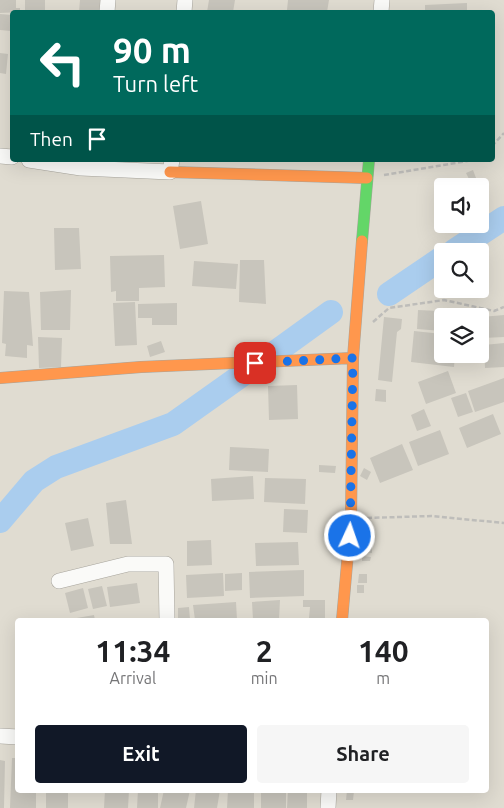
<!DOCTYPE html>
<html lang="en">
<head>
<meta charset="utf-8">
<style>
	:root { --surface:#fff; --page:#f6f6f6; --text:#202124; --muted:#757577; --accent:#111827 }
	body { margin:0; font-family:Ubuntu,sans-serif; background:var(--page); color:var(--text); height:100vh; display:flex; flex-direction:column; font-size:19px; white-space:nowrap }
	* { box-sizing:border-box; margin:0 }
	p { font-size:16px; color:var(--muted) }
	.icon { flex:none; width:28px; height:28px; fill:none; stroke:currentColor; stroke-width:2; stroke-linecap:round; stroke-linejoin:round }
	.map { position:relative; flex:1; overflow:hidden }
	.details { position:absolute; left:15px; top:618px; width:474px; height:175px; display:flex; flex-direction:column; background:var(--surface); border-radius:5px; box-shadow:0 5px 20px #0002 }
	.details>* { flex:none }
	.banner { position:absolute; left:10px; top:10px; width:485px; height:152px; border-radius:5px; box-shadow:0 5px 20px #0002; background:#00695c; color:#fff; overflow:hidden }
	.tools { position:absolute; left:434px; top:178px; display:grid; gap:10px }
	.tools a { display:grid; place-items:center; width:55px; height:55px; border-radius:5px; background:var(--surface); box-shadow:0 5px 20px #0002; font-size:25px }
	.pin { position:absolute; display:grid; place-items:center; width:42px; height:42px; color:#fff; margin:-21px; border-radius:10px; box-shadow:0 2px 8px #0006 }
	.me { position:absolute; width:55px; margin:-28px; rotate:3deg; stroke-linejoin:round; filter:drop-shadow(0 0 4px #0008) }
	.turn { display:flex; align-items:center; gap:18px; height:105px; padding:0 20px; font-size:22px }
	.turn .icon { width:65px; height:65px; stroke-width:2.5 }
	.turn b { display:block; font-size:35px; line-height:42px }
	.then { display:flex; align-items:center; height:48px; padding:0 20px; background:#0003; gap:10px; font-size:19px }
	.eta { display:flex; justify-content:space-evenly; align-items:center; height:85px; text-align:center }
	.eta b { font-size:30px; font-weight:700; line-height:35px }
	.button { display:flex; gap:10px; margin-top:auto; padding:10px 20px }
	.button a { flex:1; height:58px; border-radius:5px; background:var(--accent); color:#fff; font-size:20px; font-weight:700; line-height:58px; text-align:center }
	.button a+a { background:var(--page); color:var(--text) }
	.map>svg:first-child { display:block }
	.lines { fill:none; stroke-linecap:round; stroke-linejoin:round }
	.river { stroke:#aacdee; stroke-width:24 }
	.building { fill:#c8c5bc }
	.street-casing { stroke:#a7a49c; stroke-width:16 }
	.fast-casing { stroke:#a7a49c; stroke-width:12 }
	.slow-casing { stroke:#a7a49c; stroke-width:12 }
	.path { stroke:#bebdba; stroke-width:2.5; stroke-dasharray:5 2.5; stroke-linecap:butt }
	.street { stroke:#fafaf8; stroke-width:15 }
	.fast { stroke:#63d668; stroke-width:11 }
	.slow { stroke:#ff974d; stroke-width:11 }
	.route { stroke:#1a73e8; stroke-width:9; stroke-dasharray:0 16.2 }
</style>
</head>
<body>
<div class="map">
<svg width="504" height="808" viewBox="0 0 504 808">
	<rect width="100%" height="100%" fill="#e0dcd1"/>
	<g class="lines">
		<path class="river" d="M454 251 504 218
			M389 294 442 258
			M266 359 331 312
			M0 521 34 481 56 467 173 424 249 370"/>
	</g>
	<path class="building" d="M0 0H16V8H20V12L0 13Z
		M25 0H45V12H25Z
		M80 0H100L99 12H79Z
		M209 0H235L233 12H207Z
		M288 0H329L327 12 287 10Z
		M467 3V12H425V5Z
		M0 14 12 15 11 31 0 30Z
		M0 53 8 54 6 74 0 73Z
		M473 170 476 178 470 181 466 173Z
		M201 201 208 244 180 249 173 206Z
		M54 228H79L81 269 55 270Z
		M164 255 165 287 139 288V301H116V291L111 292 110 256Z
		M240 260H264L266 304 239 302Z
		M194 261 238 264 236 289 192 286Z
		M71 290 70 330H41L40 292Z
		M4 291 29 292 33 346 27 345V358L5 356 6 344 2 343Z
		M135 302 137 345 115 346 113 303Z
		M177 303V325H152V318H138V304Z
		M418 310 459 312V316H442V331L417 329Z
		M504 315V337L483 338 482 317Z
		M384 317 402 319 401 329 397 332 392 382 378 380Z
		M414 331 442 334V354H455L454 367 411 362Z
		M38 337 62 338 61 367 39 368Z
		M161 341 165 352 150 357 147 346Z
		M504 343V367L485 368 484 345Z
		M448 371 456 393 426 404 418 382Z
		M504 378V402L475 412 468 391Z
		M297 385 298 419 269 420 268 386Z
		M376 389 386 390V402L375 401Z
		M466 393 473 412 458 417 451 398Z
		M424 409 431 426 417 431 411 415Z
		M493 414 501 434 467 448 459 428Z
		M440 430 449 454 418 466 409 442Z
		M402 444 413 470 380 483 370 458Z
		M230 447 269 449 268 472 229 470Z
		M319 465 336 466 335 473 319 472Z
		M364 468 371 472 367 480 360 476Z
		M253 476 254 499 212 501 211 479Z
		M265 478 306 479 305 504 264 502Z
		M126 500 132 544H110L106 503Z
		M284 509 308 510 307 533 283 532Z
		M88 518 94 546 71 551 65 523Z
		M211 540 212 565 187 566V541Z
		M298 542 299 565 256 566 255 543Z
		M362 546 372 547V553L361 552Z
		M362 556 371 557 370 561H362Z
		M304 570V596L250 598 249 572Z
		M223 573 224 596 187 598 186 575Z
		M242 573V590L225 591V574Z
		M359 574H367V583H358Z
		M137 583 140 603 110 607 107 587Z
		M357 585H364V593H357Z
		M102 586 107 606 93 609 88 589Z
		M83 588 88 608 70 613 65 593Z
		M280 600 279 620H253L252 602Z
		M303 600H325V620H300V618H309L310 607H303Z
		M236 602 237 620H195L193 605Z
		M189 607 190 620H178V608Z
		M94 615 95 620H71V619Z
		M12 758H18V790H36V808H10Z
		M0 760 5 761 4 808H0Z
		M46 790H68V808H46Z
		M105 790H129L128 808H104Z
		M138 790H158V808H137Z
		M164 790H190L186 808H160Z
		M196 790H220L217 808H194Z
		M228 790H254V808H227Z
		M261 790H286V808H261Z
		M288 790H307V808H287Z
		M347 790 354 791 353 800H346Z"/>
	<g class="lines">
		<g class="street-casing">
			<path id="street" d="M107 12 108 0
				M184 12 185 0
				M381 12 382 0
				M0 156 12 157
				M29 160 81 168 170 172 172 160
				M59 581 128 564H166L167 620
				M0 736 18 737
				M328 808 329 790"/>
		</g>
		<g class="fast-casing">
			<path id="fast" d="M362 241 369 160"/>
		</g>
		<g class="slow-casing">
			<path id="slow" d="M170 172 367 178
				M0 378 141 367 353 358
				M342 620 351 519 353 358 362 241"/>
		</g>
		<path class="path" d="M492 146 504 133
			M384 175 473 160
			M373 322 389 308 444 300 494 311 504 307
			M367 518 431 516 504 523"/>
		<use href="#street" class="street"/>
		<use href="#fast" class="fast"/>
		<use href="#slow" class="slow"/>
	</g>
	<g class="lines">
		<path class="route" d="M255 363 353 358 350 536"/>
	</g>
</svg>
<div class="tools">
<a><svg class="icon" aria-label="sound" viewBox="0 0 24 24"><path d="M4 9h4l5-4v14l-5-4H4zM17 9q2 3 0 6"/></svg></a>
<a><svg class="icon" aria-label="search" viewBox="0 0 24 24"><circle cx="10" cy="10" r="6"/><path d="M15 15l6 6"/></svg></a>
<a><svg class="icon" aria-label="layers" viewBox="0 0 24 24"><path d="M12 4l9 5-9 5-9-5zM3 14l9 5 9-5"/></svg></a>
</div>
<div class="pin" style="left:255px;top:363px;background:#d93025"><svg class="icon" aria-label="arrive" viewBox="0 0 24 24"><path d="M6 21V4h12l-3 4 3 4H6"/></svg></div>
<svg class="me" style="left:350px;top:536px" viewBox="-20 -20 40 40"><circle r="17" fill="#1a73e8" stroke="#fff" stroke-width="3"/><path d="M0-11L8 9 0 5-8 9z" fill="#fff"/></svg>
<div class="banner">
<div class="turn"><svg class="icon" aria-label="left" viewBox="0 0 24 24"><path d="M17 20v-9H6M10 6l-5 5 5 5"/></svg><div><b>90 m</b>Turn left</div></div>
<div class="then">Then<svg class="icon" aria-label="arrive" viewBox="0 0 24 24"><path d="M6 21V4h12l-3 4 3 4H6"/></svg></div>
</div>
<section class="details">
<div class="eta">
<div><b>11:34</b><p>Arrival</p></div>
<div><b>2</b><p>min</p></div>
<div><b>140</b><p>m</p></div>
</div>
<div class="button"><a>Exit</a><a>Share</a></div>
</section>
</div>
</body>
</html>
